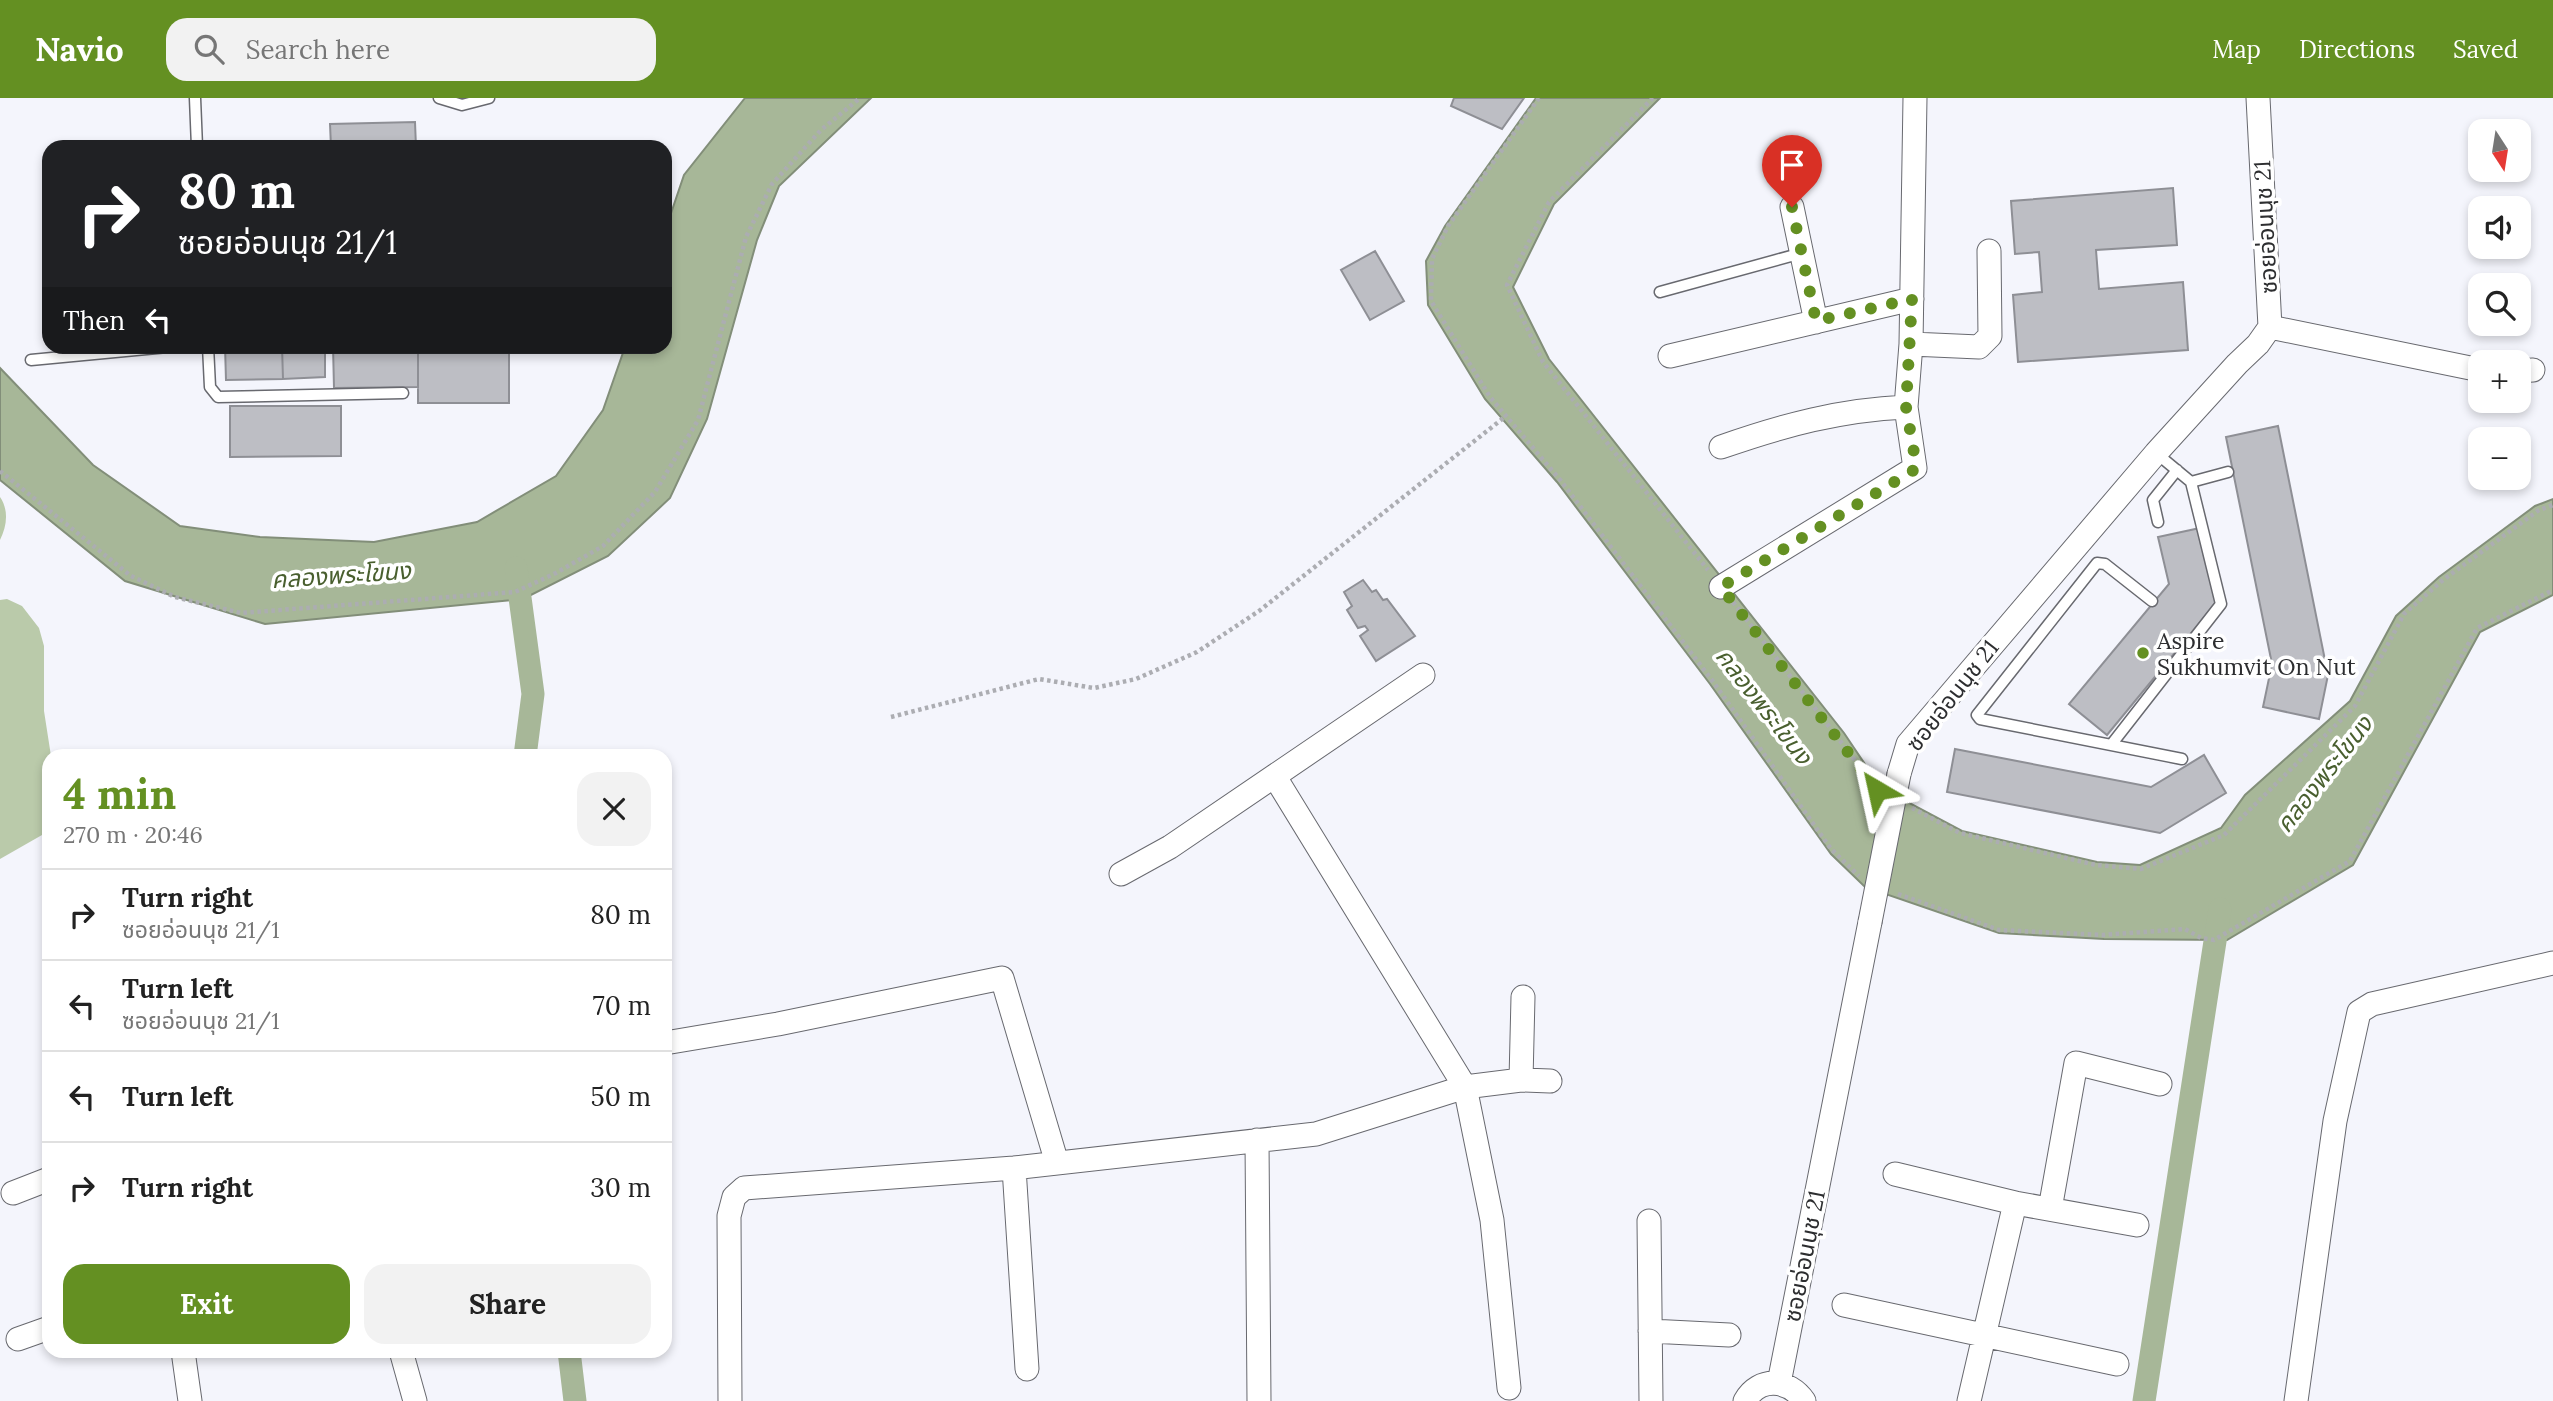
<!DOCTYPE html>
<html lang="en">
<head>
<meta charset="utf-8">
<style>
	:root { --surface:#fff; --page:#f2f2f2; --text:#222; --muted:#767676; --line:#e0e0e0; --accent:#649022 }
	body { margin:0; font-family:Lora,"Noto Sans Thai",serif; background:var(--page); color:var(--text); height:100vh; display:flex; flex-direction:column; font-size:26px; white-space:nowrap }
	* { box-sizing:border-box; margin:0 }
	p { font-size:23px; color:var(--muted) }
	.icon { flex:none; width:38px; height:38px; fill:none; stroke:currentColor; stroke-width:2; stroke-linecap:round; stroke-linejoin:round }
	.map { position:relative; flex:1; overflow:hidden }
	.side { position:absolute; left:42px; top:651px; width:630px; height:609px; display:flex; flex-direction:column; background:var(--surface); border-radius:21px; box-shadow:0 4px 10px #0003 }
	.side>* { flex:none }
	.banner { position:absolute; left:42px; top:42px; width:630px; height:214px; border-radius:21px; box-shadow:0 4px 10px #0003; background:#202124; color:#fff; overflow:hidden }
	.needle { width:46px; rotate:168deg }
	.buttons { position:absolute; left:2468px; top:21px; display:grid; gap:14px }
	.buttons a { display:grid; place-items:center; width:63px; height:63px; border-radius:14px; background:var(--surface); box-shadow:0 4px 10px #0003; font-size:35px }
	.pin { position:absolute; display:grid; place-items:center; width:60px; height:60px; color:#fff; margin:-72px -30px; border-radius:50% 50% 50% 0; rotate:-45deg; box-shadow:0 0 7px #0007 }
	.pin .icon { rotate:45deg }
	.me { position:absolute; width:77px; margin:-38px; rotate:324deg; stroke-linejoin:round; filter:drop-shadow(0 0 5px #0008) }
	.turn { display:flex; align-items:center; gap:24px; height:147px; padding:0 21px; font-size:32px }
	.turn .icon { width:91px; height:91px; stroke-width:2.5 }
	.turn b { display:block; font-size:49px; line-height:60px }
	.then { display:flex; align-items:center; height:66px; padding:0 21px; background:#0003; gap:14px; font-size:26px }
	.round { display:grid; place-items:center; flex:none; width:74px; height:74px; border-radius:21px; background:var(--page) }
	.headline { display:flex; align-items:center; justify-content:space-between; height:119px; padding:0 21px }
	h1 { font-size:42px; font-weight:700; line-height:52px; color:var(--accent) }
	.button { display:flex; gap:14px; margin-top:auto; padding:14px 21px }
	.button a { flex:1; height:80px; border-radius:21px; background:var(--accent); color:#fff; font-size:28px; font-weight:700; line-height:80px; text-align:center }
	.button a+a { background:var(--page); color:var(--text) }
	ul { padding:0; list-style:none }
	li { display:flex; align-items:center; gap:21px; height:91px; padding:0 21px; border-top:2px solid var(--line) }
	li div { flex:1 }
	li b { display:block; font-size:26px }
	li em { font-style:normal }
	header { display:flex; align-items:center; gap:42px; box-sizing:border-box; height:98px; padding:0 35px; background:var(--accent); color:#fff }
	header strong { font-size:33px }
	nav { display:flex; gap:38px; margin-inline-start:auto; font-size:24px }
	.search { width:490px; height:63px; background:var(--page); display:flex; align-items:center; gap:18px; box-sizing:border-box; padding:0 24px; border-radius:21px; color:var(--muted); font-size:26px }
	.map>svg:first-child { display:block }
	.forest { fill:#bacaaa }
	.water { fill:#a7b798; stroke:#828e79; stroke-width:2 }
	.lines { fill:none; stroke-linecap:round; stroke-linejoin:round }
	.canal { stroke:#a7b798; stroke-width:23 }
	.building { fill:#bdbec4; stroke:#8e8f95; stroke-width:2 }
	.service-casing { stroke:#68696f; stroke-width:13 }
	.minor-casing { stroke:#68696f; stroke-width:25 }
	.path { stroke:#acadb2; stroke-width:4.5; stroke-dasharray:3.5 3.5; stroke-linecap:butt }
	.service { stroke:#fff; stroke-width:10 }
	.minor { stroke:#fff; stroke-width:23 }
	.minor-bridge-casing { stroke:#68696f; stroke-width:25; stroke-linecap:butt }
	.minor-bridge { stroke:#fff; stroke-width:23 }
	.route { stroke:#649022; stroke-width:12; stroke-dasharray:0 21.6 }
	.poi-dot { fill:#649022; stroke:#fff; stroke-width:2.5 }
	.labels { text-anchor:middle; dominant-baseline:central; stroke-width:7; stroke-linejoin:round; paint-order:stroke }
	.street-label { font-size:23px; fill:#2d2e30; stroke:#fff }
	.poi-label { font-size:23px; fill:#2d2e30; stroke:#fff; text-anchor:start }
	.water-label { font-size:24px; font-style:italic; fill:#495f2f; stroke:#fff }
</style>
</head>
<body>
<header>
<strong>Navio</strong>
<div class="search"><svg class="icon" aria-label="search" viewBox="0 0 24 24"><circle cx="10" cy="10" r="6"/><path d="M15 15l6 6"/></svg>Search here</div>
<nav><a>Map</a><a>Directions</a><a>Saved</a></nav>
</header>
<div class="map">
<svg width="2553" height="1303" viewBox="0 0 2553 1303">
	<rect width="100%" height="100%" fill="#f4f5fc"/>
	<path class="forest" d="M0 399C9 412 7 428 0 442Z
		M7 501 22 508 39 530 44 548V613L51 658 49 733 0 761V502Z"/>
	<path class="water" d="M745 0H871L779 88 757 142 707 321 670 400 608 458 523 501 265 526 125 483 0 382V270L93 367 180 428 260 439 374 444 477 424 556 378 603 312 625 249 665 248V133L684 77Z
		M1536 0H1660L1554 106 1513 189 1549 261 1844 635 1881 690 1962 733 2097 764 2140 767 2221 730 2245 697 2350 603 2396 518 2439 479 2535 408 2553 401V497L2480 534 2353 767 2227 842 2104 841 1999 835 1865 789 1831 756 1710 586 1557 384 1485 301 1428 207 1426 163 1445 128Z"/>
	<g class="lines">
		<path class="canal" d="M516 470 533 596 525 658
			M569 1253 575 1303
			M2144 1303 2220 811"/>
	</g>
	<path class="building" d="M1454 0H1524L1502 31 1451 8Z
		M415 24 416 49H331L330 26Z
		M277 43V49H220V45Z
		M2173 90 2177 147 2096 152 2099 191 2183 184 2188 252 2018 264 2013 197 2042 194 2039 154 2015 156 2011 103Z
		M1375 153 1404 203 1370 222 1341 172Z
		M225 248H282L283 281 226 282Z
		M282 248H325V279L283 281Z
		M333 248H418V289L334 290Z
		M418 248H509V305H418Z
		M230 308H341V358L230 359Z
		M2278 328 2328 577 2319 621 2263 609 2272 566 2226 339Z
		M2200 430 2216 505 2107 637 2069 606 2169 486 2158 439Z
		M1363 482 1372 494 1376 492 1383 502 1387 501 1415 538 1376 563 1360 538 1368 532 1365 528 1358 530 1347 512 1352 508 1344 494Z
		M1955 651 2151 689 2204 657 2226 695 2160 735 1947 694Z"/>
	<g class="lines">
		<g class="service-casing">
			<path id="service" d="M195 0 197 49
				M439 0 462 7 489 0
				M1660 194 1802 155
				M208 248 210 289 218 299 403 295
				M31 262 178 248
				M2156 355 2191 384 2228 374
				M2158 424 2153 402 2177 372
				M2152 503 2105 466 2097 465 1977 617 1980 621 2182 661
				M2111 647 2221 506 2191 384"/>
		</g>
		<g class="minor-casing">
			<path id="minor" d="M1792 109 1816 224
				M2270 229 2480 272
				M1911 246 1979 249 1990 238 1989 153
				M1670 258 1912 201
				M2518 273 2533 272
				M1721 349C1784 327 1840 312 1906 309
				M1721 489 1915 370 1906 309 1911 246 1915 0
				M1899 676 1908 646 2156 355 2237 266 2258 246 2270 229 2258 0
				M1275 679 1465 989 1492 1122 1509 1290
				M1121 776 1170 749 1423 577
				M665 945 778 926 1002 880 1057 1065
				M1521 982 1523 899
				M1257 1042 1259 1303
				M1014 1070 1027 1271
				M1895 1076 2015 1105 1969 1303
				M13 1095 49 1081
				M2015 1105 2137 1127
				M2050 1111 2076 965 2160 986
				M1649 1123 1651 1303
				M1844 1207 2117 1266
				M1650 1233 1729 1237
				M18 1241 49 1230
				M183 1253 190 1303
				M401 1253 415 1303
				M1779 1285 1870 824
				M730 1303 729 1118 734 1099 744 1090 1014 1070 1316 1036 1465 989 1521 982 1550 983
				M1745 1303C1759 1278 1789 1281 1804 1303
				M2296 1303 2335 1023 2359 914 2372 906 2553 865"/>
		</g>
		<path class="path" d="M1539 0 1448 128 1432 161 1431 203 1490 299 1561 383 1714 585 1831 751 1859 778
			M1653 0 1549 104 1507 187 1543 264 1708 472
			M0 373 131 478 175 499 241 515 515 494 556 475 603 448 655 394 698 322 746 139 772 86 821 32 860 0
			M1733 504 1875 688
			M891 619 1039 581 1094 590 1136 581 1197 554 1259 513 1506 318
			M1912 710 1960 735 2096 767 2141 771 2224 737 2355 608 2404 516 2443 482 2539 412 2553 407
			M1898 796 1999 832 2103 837 2185 831 2201 840 2214 842 2350 763 2477 530 2553 492"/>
		<use href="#service" class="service"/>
		<use href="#minor" class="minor"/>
		<g class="minor-bridge-casing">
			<path id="minor-bridge" d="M1870 824 1899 676"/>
		</g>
		<use href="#minor-bridge" class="minor-bridge"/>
	</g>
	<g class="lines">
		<path class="route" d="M1792 109 1816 223 1912 201 1906 309 1916 366 1914 372 1721 489 1877 692"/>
	</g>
	<circle class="poi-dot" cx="2143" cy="555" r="7"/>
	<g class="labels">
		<g class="street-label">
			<text transform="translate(2265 129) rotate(-93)">ซอยอ่อนนุช 21</text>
			<text transform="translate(1952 597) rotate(-52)">ซอยอ่อนนุช 21</text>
			<text transform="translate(1804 1158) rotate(-79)">ซอยอ่อนนุช 21</text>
		</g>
		<g class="poi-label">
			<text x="2157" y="542">Aspire<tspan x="2157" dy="26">Sukhumvit On Nut</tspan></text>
		</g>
		<g class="water-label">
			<text transform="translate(341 477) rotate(-4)">คลองพระโขนง</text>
			<text transform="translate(1764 608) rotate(52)">คลองพระโขนง</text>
			<text transform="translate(2324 676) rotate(-52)">คลองพระโขนง</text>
		</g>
	</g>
</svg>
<div class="buttons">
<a><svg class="needle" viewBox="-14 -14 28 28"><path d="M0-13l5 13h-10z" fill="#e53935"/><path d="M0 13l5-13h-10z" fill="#767676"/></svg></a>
<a><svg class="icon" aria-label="sound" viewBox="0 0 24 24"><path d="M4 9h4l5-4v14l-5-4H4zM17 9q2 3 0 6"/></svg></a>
<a><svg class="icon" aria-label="search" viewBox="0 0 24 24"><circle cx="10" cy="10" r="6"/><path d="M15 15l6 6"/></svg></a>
<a>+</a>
<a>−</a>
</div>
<div class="pin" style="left:1792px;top:109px;background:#d93025"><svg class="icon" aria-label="arrive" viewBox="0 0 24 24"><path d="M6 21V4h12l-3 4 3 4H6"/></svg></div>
<svg class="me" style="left:1877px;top:692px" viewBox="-20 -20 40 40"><path d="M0-17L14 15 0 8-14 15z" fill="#649022" stroke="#fff" stroke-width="4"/></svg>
<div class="banner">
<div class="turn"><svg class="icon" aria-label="right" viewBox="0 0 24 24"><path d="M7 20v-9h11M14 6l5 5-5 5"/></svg><div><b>80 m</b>ซอยอ่อนนุช 21/1</div></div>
<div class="then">Then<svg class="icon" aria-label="left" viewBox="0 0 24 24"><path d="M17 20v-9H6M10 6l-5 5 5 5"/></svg></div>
</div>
<section class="side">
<div class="headline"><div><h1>4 min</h1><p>270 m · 20:46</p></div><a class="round"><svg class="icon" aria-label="close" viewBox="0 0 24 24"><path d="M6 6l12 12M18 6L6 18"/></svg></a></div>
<ul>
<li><svg class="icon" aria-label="right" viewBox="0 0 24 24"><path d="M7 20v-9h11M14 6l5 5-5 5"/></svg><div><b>Turn right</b><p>ซอยอ่อนนุช 21/1</p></div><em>80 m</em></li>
<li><svg class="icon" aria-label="left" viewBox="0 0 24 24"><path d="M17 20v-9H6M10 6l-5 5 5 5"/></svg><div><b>Turn left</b><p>ซอยอ่อนนุช 21/1</p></div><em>70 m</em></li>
<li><svg class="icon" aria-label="left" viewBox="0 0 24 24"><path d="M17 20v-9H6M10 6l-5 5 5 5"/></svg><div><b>Turn left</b></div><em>50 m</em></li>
<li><svg class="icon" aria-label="right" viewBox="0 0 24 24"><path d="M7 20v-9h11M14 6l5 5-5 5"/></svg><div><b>Turn right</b></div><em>30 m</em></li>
</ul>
<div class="button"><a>Exit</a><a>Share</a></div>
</section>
</div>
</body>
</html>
